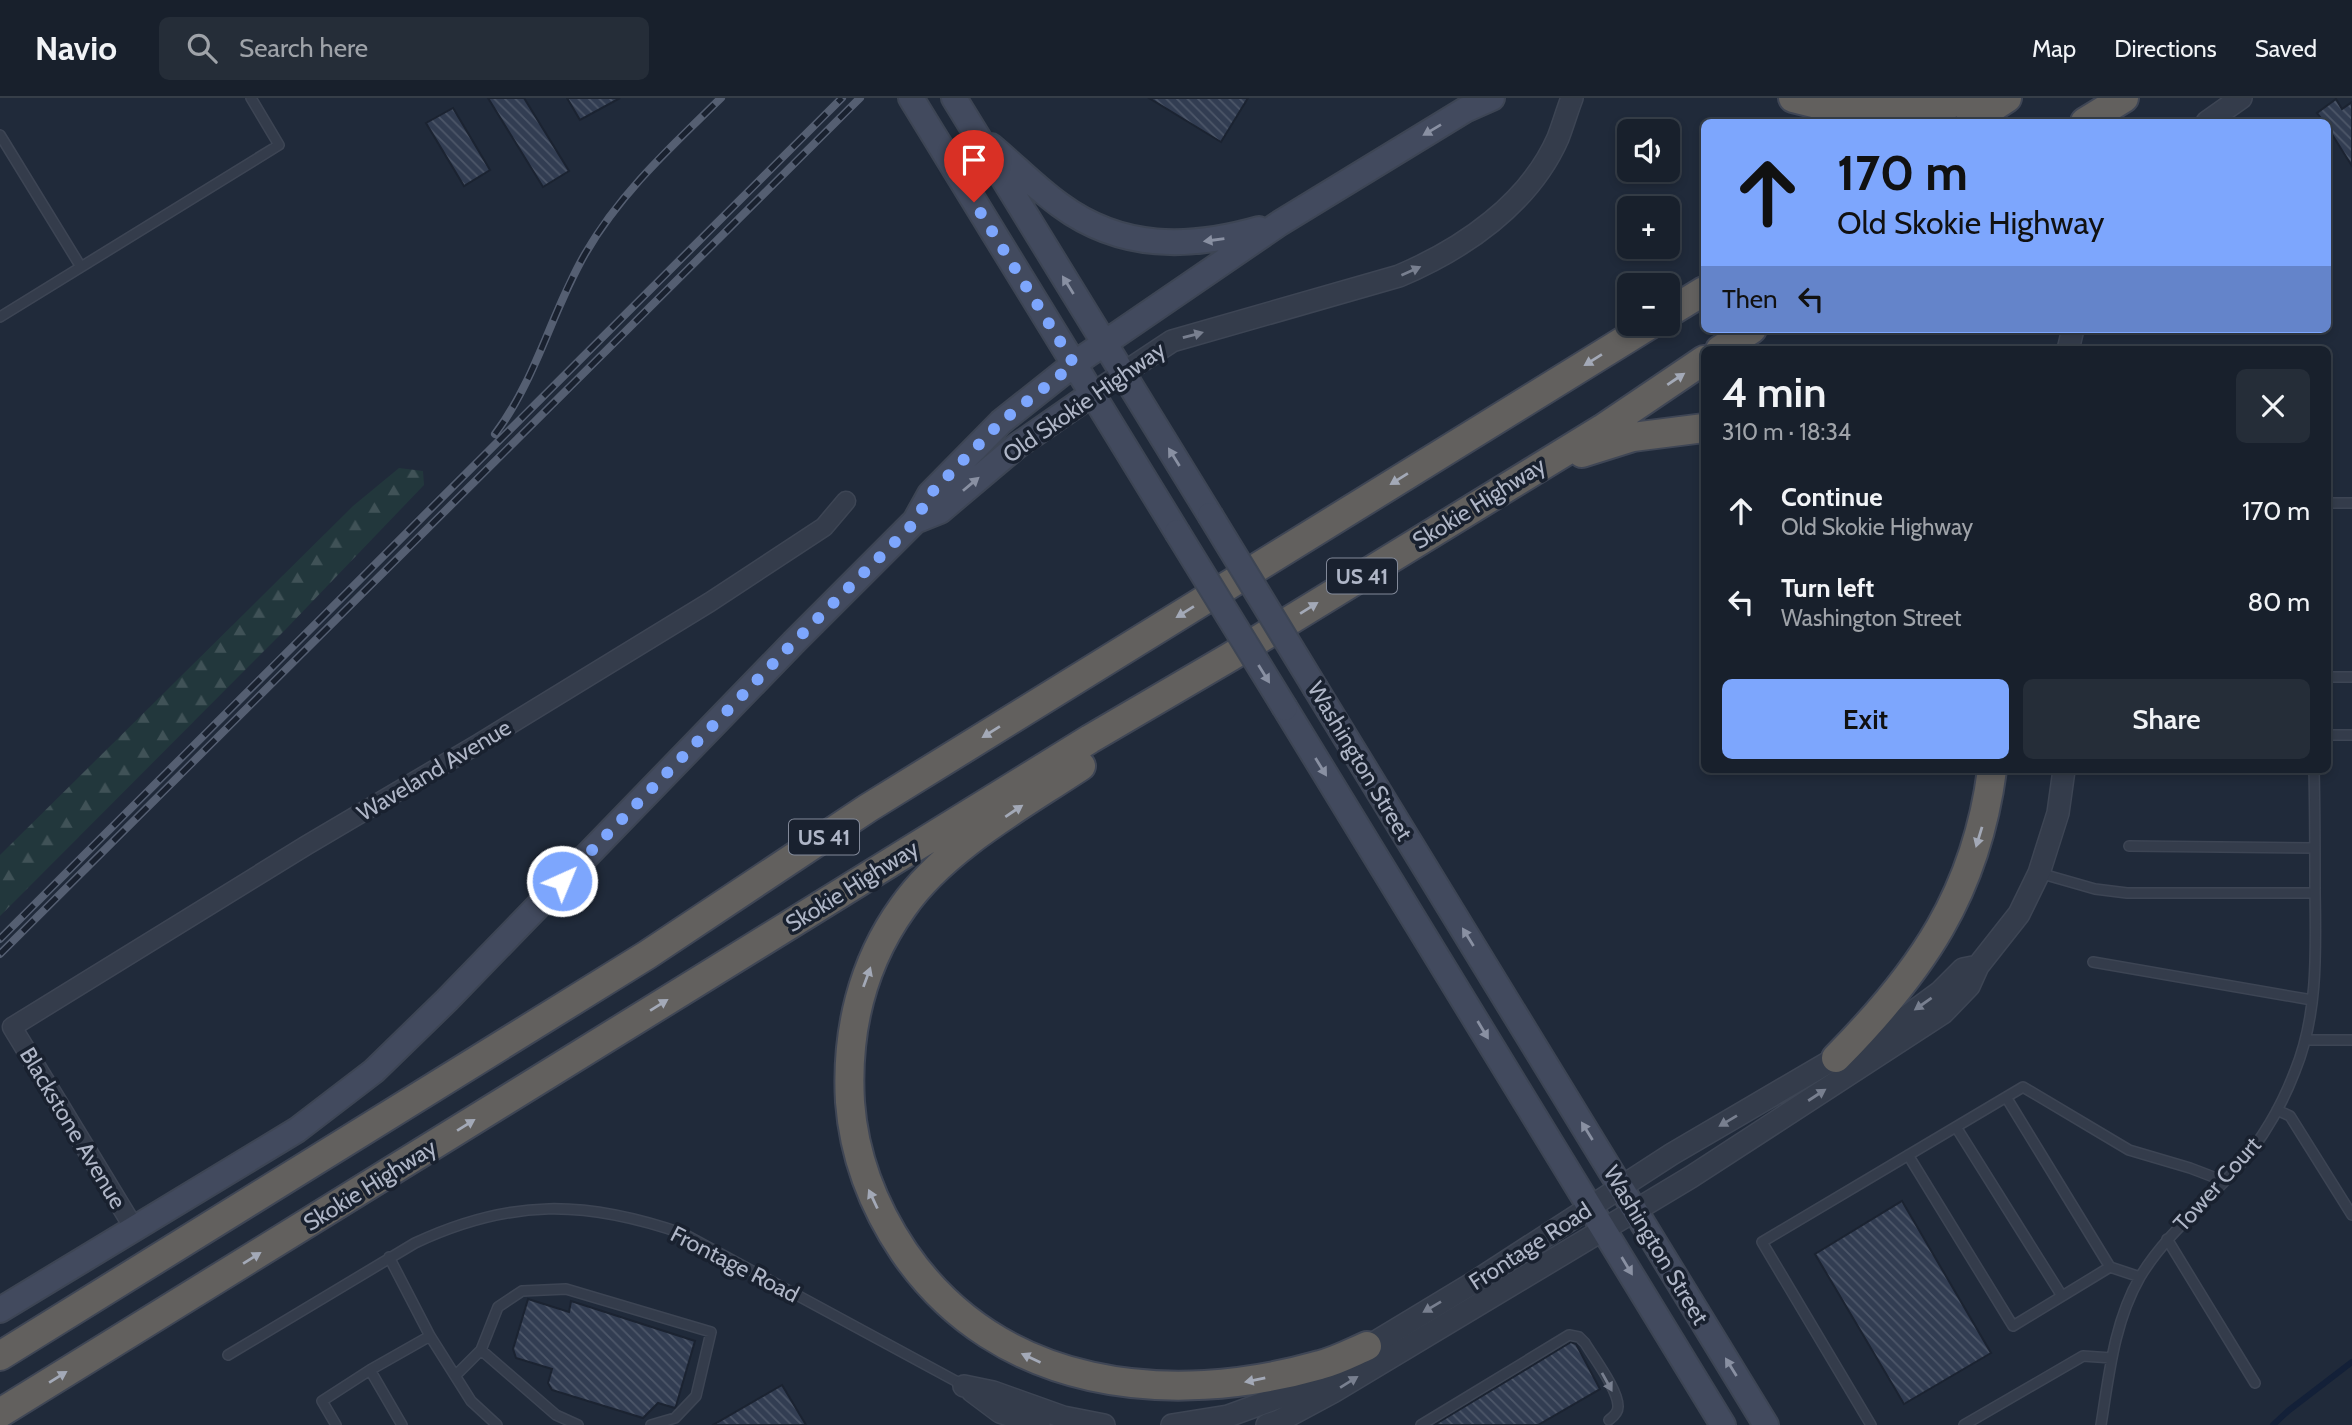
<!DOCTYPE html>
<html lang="en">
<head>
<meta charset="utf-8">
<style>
	:root { --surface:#18202c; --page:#252d38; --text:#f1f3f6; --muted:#9fa3a9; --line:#363e48; --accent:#7da6fd }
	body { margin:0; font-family:Cabin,sans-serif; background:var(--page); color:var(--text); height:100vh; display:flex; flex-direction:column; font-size:26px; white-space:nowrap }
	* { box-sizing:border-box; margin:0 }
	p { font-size:23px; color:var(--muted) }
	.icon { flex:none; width:38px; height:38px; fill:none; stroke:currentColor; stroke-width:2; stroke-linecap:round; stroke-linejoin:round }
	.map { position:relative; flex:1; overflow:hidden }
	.sheet { position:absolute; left:1701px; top:248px; width:630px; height:427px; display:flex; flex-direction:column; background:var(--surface); border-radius:10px; box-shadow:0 4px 10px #0003,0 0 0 2px var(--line) }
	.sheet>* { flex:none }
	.top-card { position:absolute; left:1701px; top:21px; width:630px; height:214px; border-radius:10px; box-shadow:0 4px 10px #0003,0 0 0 2px var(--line); background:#7da6fd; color:#111; overflow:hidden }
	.buttons { position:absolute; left:1617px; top:21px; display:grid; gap:14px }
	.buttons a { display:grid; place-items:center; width:63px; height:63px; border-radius:10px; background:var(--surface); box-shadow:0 4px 10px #0003,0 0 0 2px var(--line); font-size:35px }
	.pin { position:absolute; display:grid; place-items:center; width:60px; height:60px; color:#fff; margin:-72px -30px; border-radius:50% 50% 50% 0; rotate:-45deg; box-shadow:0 0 7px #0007 }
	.pin .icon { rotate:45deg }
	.me { position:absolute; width:77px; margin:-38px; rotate:44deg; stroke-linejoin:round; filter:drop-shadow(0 0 5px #0008) }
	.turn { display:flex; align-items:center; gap:24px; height:147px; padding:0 21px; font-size:32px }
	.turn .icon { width:91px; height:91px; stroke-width:2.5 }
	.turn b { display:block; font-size:49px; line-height:60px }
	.then { display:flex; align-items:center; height:66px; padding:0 21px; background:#0003; gap:14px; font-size:26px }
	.round { display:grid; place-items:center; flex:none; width:74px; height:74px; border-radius:10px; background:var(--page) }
	.summary { display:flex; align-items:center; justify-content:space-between; height:119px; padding:0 21px }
	h1 { font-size:42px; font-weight:600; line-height:52px }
	.cta { display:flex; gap:14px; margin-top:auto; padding:14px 21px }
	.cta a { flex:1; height:80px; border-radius:10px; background:var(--accent); color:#111; font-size:28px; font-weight:600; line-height:80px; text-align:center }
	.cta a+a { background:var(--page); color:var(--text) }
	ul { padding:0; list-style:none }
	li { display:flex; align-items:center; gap:21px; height:91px; padding:0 21px }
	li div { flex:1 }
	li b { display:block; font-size:26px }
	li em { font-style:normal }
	header { display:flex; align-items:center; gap:42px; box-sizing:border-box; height:98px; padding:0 35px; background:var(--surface); border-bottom:2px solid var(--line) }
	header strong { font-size:33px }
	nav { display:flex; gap:38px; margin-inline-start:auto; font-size:24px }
	.search { width:490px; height:63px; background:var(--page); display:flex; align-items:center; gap:18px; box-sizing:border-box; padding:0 24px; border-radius:10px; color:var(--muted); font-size:26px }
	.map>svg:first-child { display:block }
	.forest { fill:url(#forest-firs) }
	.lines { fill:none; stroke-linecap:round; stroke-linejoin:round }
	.stream { stroke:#132038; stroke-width:6 }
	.building { fill:url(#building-back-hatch); stroke:#1b2331; stroke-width:2 }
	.service-casing { stroke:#3d4554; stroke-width:12 }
	.minor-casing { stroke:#3d4554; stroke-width:21 }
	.tertiary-casing { stroke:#3d4554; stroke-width:24 }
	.secondary-casing { stroke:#3d4554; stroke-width:28 }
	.trunk-casing { stroke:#3f4655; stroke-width:32 }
	.service { stroke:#343c4b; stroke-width:9 }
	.minor { stroke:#343c4b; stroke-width:18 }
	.tertiary { stroke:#343c4b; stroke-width:21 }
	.secondary { stroke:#424a5e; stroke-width:24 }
	.trunk { stroke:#62605e; stroke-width:28 }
	.rail-casing { stroke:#555f72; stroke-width:8 }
	.rail { stroke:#19212f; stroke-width:5; stroke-dasharray:16; stroke-linecap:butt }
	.secondary-bridge-casing { stroke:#3d4554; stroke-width:28; stroke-linecap:butt }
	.secondary-bridge { stroke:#424a5e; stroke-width:24 }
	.oneway { fill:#8990a2 }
	.oneway2 { fill:#787f8f }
	.oneway3 { fill:#a3a9b7 }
	.route { stroke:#7da6fd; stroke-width:12; stroke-dasharray:0 21.6 }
	.labels { text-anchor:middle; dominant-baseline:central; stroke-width:7; stroke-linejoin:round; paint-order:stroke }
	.shield { fill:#19212f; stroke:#828999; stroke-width:2 }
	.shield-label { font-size:21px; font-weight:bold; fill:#afb6c7 }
	.street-label { font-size:23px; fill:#afb6c7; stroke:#19212f }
</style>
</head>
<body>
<header>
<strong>Navio</strong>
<div class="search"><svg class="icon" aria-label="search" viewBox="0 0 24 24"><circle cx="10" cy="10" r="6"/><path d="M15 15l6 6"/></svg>Search here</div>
<nav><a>Map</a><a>Directions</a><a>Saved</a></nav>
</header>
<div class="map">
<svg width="2352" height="1327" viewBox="0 0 2352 1327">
	<defs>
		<pattern id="forest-firs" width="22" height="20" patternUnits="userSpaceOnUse" patternTransform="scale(1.75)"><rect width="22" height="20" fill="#22373c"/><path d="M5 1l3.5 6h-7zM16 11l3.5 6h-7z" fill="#405257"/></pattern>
		<pattern id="building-back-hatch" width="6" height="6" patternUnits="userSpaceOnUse" patternTransform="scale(1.75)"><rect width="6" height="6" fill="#323d52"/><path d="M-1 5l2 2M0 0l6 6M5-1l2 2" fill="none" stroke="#4d5769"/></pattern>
	</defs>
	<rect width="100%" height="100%" fill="#202a3a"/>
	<path class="forest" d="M399 370 423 373 424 387 286 531 0 818V757L353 408Z"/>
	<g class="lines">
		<path class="stream" d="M2273 1327 2288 1313 2352 1264"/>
	</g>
	<path class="building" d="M488 0H524L569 73 543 89Z
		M567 0H620L580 22Z
		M1149 0H1248L1221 44Z
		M2336 1 2342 11 2352 4V68L2328 30V24H2324L2317 15Z
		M453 10 490 72 464 88 426 25Z
		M1902 1103 1991 1255 1904 1306 1815 1156Z
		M528 1201 569 1214 571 1203 695 1243 676 1308 675 1310 658 1305 643 1320 552 1292 548 1285 552 1271 516 1260 513 1251Z
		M1571 1244 1576 1246 1600 1291 1538 1327H1434Z
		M782 1287 806 1327H713Z"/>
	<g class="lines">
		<g class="service-casing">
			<path id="service" d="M0 37 81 169
				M0 219 279 47 251 0
				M2328 405H2352
				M2328 579H2352
				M2328 637H2352
				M2129 748 2315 750
				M2039 775 2095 791 2127 795H2315
				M2093 864 2312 902
				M2306 942H2352
				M2006 999 2110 1169
				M2277 1012 2290 1018 2352 1117
				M1956 1029 2062 1198
				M1908 1057 2013 1228 2110 1169 2140 1179
				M2167 1141 2255 1285
				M389 1159 430 1238 471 1303 497 1327
				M481 1252 556 1317 578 1327
				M228 1257 415 1145C511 1100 586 1102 684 1136L963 1287
				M456 1277 481 1252 498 1209 522 1193 566 1191 711 1234 696 1298 675 1320 651 1327
				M336 1327 322 1303 370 1272
				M402 1327 370 1272 430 1238
				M1421 1327 1569 1237 1579 1239 1585 1245C1594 1260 1619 1293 1618 1309 1618 1315 1613 1319 1609 1322
				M1871 1327 1762 1144 2023 989 2129 1052 2190 1070 2224 1083
				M1964 1327 2083 1258 2112 1260
				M2101 1327C2109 1277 2114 1224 2140 1179 2166 1136 2206 1105 2239 1068 2263 1040 2282 1007 2295 973 2318 917 2316 854 2315 794 2315 753 2315 713 2314 672"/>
		</g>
		<g class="minor-casing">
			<path id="minor" d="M134 1130 12 929 307 747 478 646 710 504 824 429 846 403"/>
		</g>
		<g class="tertiary-casing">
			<path id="tertiary" d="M2207 24 2241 0
				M2068 252 2073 231
				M1092 296 1172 243 1399 178C1463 151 1529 106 1558 40 1563 27 1567 13 1572 0
				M964 1288 993 1294 1063 1319 1104 1327
				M972 1293 1000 1314 1039 1327
				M1172 1327 1228 1318 1291 1295 1473 1185 1672 1056 1906 919 1940 894 1963 871 1978 868
				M1267 1327 1279 1323 1333 1294 1691 1079 1943 915 1969 888 1978 868 2019 816 2039 775 2058 715 2064 672"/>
		</g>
		<g class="secondary-casing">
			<path id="secondary" d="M911 0 1177 434
				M954 0 1210 417
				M991 48C1014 67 1036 90 1060 107 1121 152 1189 151 1259 131
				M915 423 940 413 1017 348 1092 296
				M1316 591 1766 1327
				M1285 610 1723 1327
				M0 1212 297 1032 374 973 447 902 794 544 915 423 930 396 1001 324 1074 266 1280 125 1465 12 1492 0"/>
		</g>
		<g class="trunk-casing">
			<path id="trunk" d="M1793 0C1850 16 1913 20 1969 0
				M1970 24 2007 0
				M2085 24 2124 0
				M1668 215 1704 193
				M1720 252 1752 231
				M1582 355 1633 339 1704 330
				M1081 668C1021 708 944 750 903 809 862 866 846 934 850 1004 854 1059 873 1108 904 1154 999 1292 1169 1310 1320 1267 1336 1263 1351 1255 1367 1248
				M1836 960C1921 874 1976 795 1992 672
				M0 1258 647 857 868 710 1651 226
				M0 1315 1090 641 1230 559 1602 331 1704 262"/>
		</g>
		<use href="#service" class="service"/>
		<use href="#minor" class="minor"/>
		<use href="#tertiary" class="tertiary"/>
		<use href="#secondary" class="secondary"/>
		<use href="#trunk" class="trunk"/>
		<g class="rail-casing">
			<path id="rail" d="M495 336C536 282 551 215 585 156 621 94 671 49 721 0
				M0 841 842 0
				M0 856 860 0"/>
		</g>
		<use href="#rail" class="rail"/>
		<g class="secondary-bridge-casing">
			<path id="secondary-bridge" d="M1210 417 1316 591
				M1177 434 1285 610"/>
		</g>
		<use href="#secondary-bridge" class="secondary-bridge"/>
	</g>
	<defs><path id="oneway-solid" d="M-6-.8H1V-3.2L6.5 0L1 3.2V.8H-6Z" transform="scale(1.75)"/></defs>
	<g class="oneway">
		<use href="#oneway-solid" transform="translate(1432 32) rotate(149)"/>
		<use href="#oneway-solid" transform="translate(1214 142) rotate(172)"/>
		<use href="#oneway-solid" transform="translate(1068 187) rotate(-122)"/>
		<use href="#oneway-solid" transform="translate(1174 359) rotate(-122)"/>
		<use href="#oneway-solid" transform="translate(971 386) rotate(-40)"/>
		<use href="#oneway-solid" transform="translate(1264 576) rotate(58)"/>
		<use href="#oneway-solid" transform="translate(1321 669) rotate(58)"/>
		<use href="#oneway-solid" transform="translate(1468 839) rotate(-122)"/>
		<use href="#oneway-solid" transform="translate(1483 932) rotate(59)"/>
		<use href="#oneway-solid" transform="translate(1587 1033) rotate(-122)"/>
		<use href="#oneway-solid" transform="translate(1627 1168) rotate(59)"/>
		<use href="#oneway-solid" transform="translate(1731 1269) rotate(-122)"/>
	</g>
	<g class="oneway2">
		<use href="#oneway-solid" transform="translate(1411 173) rotate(-24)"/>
		<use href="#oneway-solid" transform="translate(1193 237) rotate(-15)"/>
		<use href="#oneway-solid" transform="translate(1923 906) rotate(145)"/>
		<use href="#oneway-solid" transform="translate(1817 997) rotate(-33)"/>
		<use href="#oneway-solid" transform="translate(1728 1023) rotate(149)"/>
		<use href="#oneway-solid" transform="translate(1432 1209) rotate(149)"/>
		<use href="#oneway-solid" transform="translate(1349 1284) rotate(-32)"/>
		<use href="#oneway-solid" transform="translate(1607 1284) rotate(61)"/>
	</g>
	<g class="oneway3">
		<use href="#oneway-solid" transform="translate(1593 262) rotate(148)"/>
		<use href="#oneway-solid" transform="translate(1676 281) rotate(-34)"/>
		<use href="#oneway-solid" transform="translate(1399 381) rotate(148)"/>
		<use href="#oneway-solid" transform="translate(1309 510) rotate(-32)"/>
		<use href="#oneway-solid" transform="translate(1185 514) rotate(148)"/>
		<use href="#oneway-solid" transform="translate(991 634) rotate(148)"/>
		<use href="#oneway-solid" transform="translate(1014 713) rotate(-34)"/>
		<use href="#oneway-solid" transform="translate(1979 739) rotate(107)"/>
		<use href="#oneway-solid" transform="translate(867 879) rotate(-70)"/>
		<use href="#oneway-solid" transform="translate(659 907) rotate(-32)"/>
		<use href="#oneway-solid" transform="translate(466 1027) rotate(-32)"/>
		<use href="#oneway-solid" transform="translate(873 1101) rotate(-115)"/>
		<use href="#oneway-solid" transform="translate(252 1160) rotate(-32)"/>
		<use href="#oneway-solid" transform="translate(1031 1260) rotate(-155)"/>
		<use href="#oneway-solid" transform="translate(58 1279) rotate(-32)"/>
		<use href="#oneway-solid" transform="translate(1255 1282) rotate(168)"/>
	</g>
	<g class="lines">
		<path class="route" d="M562 783 794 544 915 424 930 396 1001 324 1074 266 974 104"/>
	</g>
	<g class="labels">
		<g class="shield">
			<rect x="1327" y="460.5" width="70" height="35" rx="5"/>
			<rect x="789" y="721.5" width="70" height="35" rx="5"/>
		</g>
		<g class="shield-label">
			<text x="1362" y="478">US 41</text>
			<text x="824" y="739">US 41</text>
		</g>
		<g class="street-label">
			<text transform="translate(1084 304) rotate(-35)">Old Skokie Highway</text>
			<text transform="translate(1479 405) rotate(-32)">Skokie Highway</text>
			<text transform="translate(1360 663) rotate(59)">Washington Street</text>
			<text transform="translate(434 672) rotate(-31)">Waveland Avenue</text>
			<text transform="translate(852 788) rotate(-32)">Skokie Highway</text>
			<text transform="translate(73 1030) rotate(59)">Blackstone Avenue</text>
			<text transform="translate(2217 1086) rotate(-48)">Tower Court</text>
			<text transform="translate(370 1087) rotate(-32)">Skokie Highway</text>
			<text transform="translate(1656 1147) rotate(59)">Washington Street</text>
			<text transform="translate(1530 1148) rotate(-33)">Frontage Road</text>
			<text transform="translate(735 1166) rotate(27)">Frontage Road</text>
		</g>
	</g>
</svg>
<div class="buttons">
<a><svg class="icon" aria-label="sound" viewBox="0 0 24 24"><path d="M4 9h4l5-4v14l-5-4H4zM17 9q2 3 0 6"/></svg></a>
<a>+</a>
<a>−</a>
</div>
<div class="pin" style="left:974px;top:104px;background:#d93025"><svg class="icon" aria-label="arrive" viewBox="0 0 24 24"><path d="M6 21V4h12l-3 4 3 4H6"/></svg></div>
<svg class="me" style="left:562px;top:783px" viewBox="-20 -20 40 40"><circle r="17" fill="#7da6fd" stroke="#fff" stroke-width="3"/><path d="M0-11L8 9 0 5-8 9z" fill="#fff"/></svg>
<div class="top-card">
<div class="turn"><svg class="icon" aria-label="ahead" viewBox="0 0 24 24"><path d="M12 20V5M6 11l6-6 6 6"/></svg><div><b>170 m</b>Old Skokie Highway</div></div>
<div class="then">Then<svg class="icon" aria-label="left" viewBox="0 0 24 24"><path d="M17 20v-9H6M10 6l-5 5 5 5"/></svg></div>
</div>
<section class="sheet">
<div class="summary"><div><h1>4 min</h1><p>310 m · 18:34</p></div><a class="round"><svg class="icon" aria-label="close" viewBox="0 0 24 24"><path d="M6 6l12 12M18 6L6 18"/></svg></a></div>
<ul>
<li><svg class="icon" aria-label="ahead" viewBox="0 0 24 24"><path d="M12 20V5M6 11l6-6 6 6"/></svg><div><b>Continue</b><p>Old Skokie Highway</p></div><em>170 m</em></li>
<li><svg class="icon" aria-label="left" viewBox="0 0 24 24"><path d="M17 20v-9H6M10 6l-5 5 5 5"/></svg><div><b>Turn left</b><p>Washington Street</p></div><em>80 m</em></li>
</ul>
<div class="cta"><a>Exit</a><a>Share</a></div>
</section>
</div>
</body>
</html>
